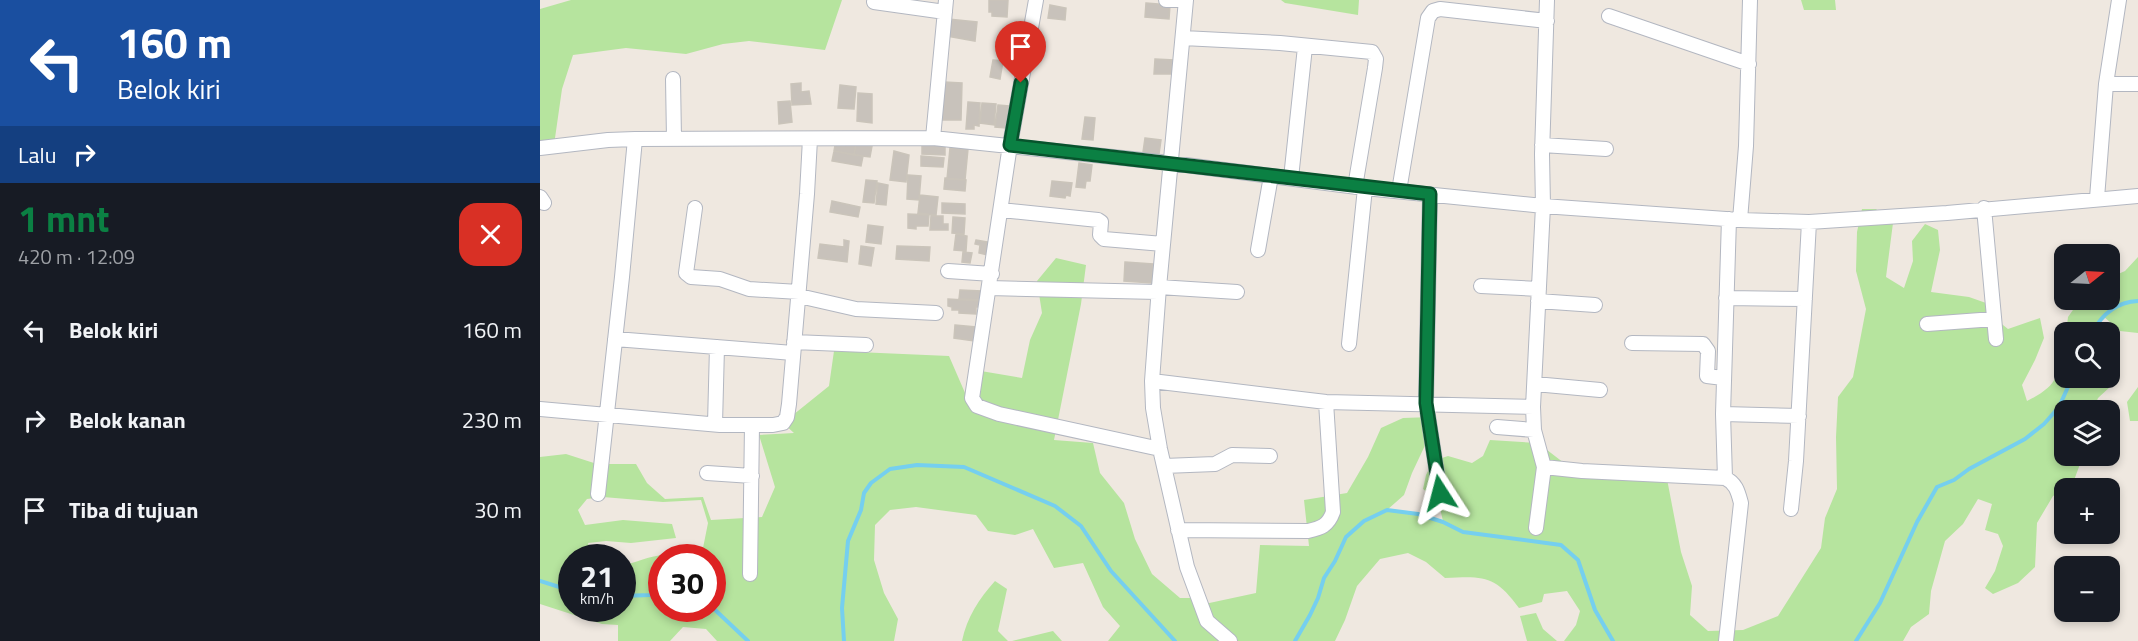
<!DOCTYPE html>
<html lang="id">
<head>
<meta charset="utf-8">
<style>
	:root { --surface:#171b24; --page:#242831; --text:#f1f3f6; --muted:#9ea1a6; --accent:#0b8043 }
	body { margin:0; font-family:"Titillium Web",sans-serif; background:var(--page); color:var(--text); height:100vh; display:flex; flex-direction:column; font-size:22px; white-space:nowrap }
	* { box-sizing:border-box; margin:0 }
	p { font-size:20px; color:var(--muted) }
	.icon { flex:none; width:33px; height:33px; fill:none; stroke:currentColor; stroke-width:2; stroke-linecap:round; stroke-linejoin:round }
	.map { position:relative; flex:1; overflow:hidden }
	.panel { display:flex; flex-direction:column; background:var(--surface); width:540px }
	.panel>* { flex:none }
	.hud { background:#1a4fa0; color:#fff; overflow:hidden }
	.needle { width:39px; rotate:72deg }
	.controls { position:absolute; left:1514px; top:244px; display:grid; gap:12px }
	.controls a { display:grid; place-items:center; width:66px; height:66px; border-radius:12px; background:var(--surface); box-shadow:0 3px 9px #0003; font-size:30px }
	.speed { position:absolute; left:18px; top:544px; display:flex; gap:12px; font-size:30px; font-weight:700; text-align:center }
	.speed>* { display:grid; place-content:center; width:78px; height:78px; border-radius:50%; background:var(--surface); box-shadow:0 3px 9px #0003; line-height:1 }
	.speed small { font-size:15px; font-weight:400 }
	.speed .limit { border:9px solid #d22; background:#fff; color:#111 }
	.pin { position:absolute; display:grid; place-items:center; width:51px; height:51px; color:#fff; margin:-62px -26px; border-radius:50% 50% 50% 0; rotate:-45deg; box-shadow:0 0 6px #0007 }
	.pin .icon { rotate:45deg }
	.me { position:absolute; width:66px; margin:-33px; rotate:351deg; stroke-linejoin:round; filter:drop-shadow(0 0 4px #0008) }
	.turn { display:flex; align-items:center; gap:21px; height:126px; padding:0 18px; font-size:27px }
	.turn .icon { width:78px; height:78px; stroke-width:2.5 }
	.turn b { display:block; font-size:42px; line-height:51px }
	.then { display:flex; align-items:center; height:57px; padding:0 18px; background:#0003; gap:12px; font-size:22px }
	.round { display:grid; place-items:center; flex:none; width:63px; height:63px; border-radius:18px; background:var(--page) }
	.headline { display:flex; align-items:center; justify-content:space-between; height:102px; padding:0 18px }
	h1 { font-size:36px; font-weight:700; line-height:45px; color:var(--accent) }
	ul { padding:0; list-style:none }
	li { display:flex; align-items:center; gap:18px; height:90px; padding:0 18px }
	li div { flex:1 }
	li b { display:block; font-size:22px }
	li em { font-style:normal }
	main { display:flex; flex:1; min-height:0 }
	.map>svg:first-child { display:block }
	.green { fill:#b6e49e; fill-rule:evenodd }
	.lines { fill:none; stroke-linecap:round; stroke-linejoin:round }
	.stream { stroke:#75cfef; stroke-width:4 }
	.building { fill:#c8c2bb; stroke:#cac4ba; stroke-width:1.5 }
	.minor-casing { stroke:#b3b7c1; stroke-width:16 }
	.minor { stroke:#fff; stroke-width:14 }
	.route-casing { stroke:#07532c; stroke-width:15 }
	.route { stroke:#0b8043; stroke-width:10 }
</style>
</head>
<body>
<main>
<section class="panel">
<div class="hud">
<div class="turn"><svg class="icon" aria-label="left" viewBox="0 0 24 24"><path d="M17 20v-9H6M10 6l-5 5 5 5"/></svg><div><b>160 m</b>Belok kiri</div></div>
<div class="then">Lalu<svg class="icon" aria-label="right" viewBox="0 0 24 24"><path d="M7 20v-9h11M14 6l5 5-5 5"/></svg></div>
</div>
<div class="headline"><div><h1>1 mnt</h1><p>420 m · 12:09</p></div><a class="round" style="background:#d93025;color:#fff"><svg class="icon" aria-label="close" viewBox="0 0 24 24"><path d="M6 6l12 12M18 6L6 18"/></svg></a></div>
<ul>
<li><svg class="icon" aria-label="left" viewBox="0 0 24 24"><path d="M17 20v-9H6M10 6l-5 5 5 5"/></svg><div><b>Belok kiri</b></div><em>160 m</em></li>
<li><svg class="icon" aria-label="right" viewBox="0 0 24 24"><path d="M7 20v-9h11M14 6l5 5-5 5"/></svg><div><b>Belok kanan</b></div><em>230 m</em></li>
<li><svg class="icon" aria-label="arrive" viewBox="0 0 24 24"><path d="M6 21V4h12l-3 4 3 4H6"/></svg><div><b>Tiba di tujuan</b></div><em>30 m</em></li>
</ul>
</section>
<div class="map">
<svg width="1598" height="641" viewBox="0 0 1598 641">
	<rect width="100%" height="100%" fill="#efe8e0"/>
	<path class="green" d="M31 0H302L285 50 209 41 183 44 146 54 86 48 33 55 22 89 14 145 0 148V9Z
		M741 0H819L818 15 745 3Z
		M1261 0H1295L1296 10H1264Z
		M1322 209H1336L1353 223 1346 277 1364 288 1373 261 1372 241 1385 224 1398 230 1400 250 1391 292 1429 297 1446 303 1453 317 1468 329 1500 318 1504 338 1495 360 1482 385 1487 401C1519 385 1518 376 1524 342V378H1569V353L1577 370 1571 386 1558 398 1553 411H1524V456H1543L1533 483 1513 496 1497 523 1495 567 1478 583 1453 594 1445 588 1455 571 1463 546 1458 534 1445 530 1452 504 1438 499 1423 524 1405 541 1391 591 1389 614 1371 627 1363 641H1024L1036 625 1040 611 1027 591 1004 594 1002 602 979 608C955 575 944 576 905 578L886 562 868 553 840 559 817 586 805 620 795 641H568L580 626 563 607 543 563 514 568 493 529 475 535 448 531 436 515 376 507 350 510 335 525 334 560 344 593 358 619 354 641H177L166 629 143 627 130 641H78V625L62 624 0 604V457L26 454 57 464H96L107 483 125 499 163 497 171 520 222 517 235 487 219 435 254 433 243 423 289 386 294 351 409 356 432 409 435 370 482 378 490 340 502 313 497 281 516 258 546 265 541 304 514 440 553 443 560 473 584 503 595 539 612 574 640 598H660V605L716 593 720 545 769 546 764 500 807 493 828 457 841 428 863 418 892 417 888 439 872 473 864 495 847 510 878 514 903 521 898 500 883 489 886 475 893 461 908 456 932 463 943 456 950 440 998 443 1024 463 1127 479 1141 552 1152 586 1150 615 1168 631 1203 630 1238 616 1281 548 1285 518 1297 489 1296 437 1298 397 1313 377 1326 309 1316 271 1317 232ZM63 497 123 502 161 500 168 523 161 558H172V609H122V558H156C123 551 113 556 83 566L82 609H32V558H54L48 543 66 541 91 543 136 538 132 524 83 520 45 525 38 510 47 499Z
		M1598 257V333L1580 331 1563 316 1553 331 1554 333H1526L1528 317 1540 300H1569V278L1585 271Z
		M1598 387V421H1590L1587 402Z
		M455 581 467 589 458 631 468 641H422C427 617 439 599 455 581Z
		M996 613 1003 629 1017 641H987L980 616Z
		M513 631 522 641H472Z"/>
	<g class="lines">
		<path class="stream" d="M1552 333C1562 314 1576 302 1598 301
			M0 581 32 591
			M82 596 110 595 122 592
			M172 607 208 641
			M304 641 302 608 308 541 321 510 324 493 331 483 350 469 377 465 424 467 515 506 541 526 571 571 635 641
			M755 641 770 615 778 598 784 578 795 561 806 537 824 521 847 510 878 514 903 522 923 532 1021 545 1038 560 1055 610 1073 641
			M1316 641 1340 603 1377 522 1397 487 1414 480 1429 469 1485 439 1504 424 1519 407 1532 378"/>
	</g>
	<path class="building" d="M449 0H468L467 17 452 16V12H449Z
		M606 3 630 5 629 19 605 17Z
		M510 5 526 8 525 20 508 18Z
		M408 19 437 22 435 41 406 36Z
		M615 59 634 60 633 74H614Z
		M453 60 463 61 460 79 450 77Z
		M404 82 422 83 421 120H402Z
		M261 83V92L269 91 271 104 252 105 251 84Z
		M300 85 316 87 314 109 298 108Z
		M318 93 332 94V123L317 121Z
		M250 101 252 122 239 124 238 102Z
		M428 102 440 103 439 126 434 125V129H426Z
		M442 103 456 104 454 125 440 123Z
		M458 105 469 106 466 128 455 127Z
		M545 117 555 118 553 140 542 139Z
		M605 138 621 140 619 154 603 152Z
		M296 140 316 143 314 155 294 151Z
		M316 143H330L329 146H332L330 157 314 155Z
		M382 144 405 146V155L382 154Z
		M410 148 428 149 425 180 407 179Z
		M294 151 323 156 321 166 292 161Z
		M354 151 369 155 366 182 350 180Z
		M381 156 404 158 403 167 381 166Z
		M539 163 552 165 550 181H546L545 188 536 187Z
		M368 175 381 176 379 200 367 199Z
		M405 178 426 180 425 191 404 189Z
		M326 180 337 181 334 203 323 202Z
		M512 181 532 183 530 196 526 195 525 198 510 196Z
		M338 183 348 185 346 205 336 204Z
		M380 195 398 197 396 215 378 213Z
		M292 201 320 207 318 217 290 212Z
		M402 203 425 204V214L402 213Z
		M368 214 389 215 388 226H376V229L368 228Z
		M391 216H403V224H408V230H390Z
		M413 217 425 218 424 234 412 233Z
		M328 225 343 227 341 244 326 242Z
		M416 234 427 236 426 251 414 250Z
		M304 240 309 241 307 262 278 258 280 244 304 247Z
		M436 240 454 243 452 256 439 253 440 245 435 244Z
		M321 246 334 248 331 266 319 264Z
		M357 246 390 247 389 261 356 259Z
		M423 252 432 253 430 263 422 262Z
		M585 262 613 264 612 283 584 281Z
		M420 290 442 291V300L419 299Z
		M408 299 441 301V307H436V314L419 313V310H412V307L408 306Z
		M415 325 436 327 434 341 414 338Z"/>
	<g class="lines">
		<g class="minor-casing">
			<path id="minor" d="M496 0 470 145 432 398 437 406 459 414 620 449
				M626 0H646
				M646 0 619 287 612 381 613 408 620 449 647 567 667 621 690 641
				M1007 0 1002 154 1003 206 993 407 994 430 1004 467 1042 471 1185 478C1196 483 1198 492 1201 503L1186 641
				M334 2 405 12
				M1069 16 1209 64
				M643 38 740 43 832 52 836 59 835 68 815 187
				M133 79 134 139
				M1566 84H1598
				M393 138 406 0
				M1002 145 1066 149
				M0 148 68 140 95 139 393 138 630 163 825 188 1003 206 1200 220 1269 222 1407 213 1598 196
				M751 178 765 47
				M859 191 888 18 893 11 900 9 1007 21
				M890 194 886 403 900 493
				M0 197 4 203
				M1557 198 1566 84 1579 0
				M155 208 146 273 151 277 180 279 209 289 259 292
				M1444 208 1456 339
				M461 210 558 220 561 222 560 235 564 239 623 244
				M1200 220 1206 146 1210 0
				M718 250 731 176
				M408 271 452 274
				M941 286 999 289
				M619 287 697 292
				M449 288 618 292
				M259 296 316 309 396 313
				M1186 298 1265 299
				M998 301 1055 305
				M1387 324 1454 319
				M75 339 253 353
				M254 342 326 345
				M1092 343 1163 344 1168 351 1167 376 1183 378
				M809 344 825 188
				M612 381 786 402 993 407
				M995 384 1060 390
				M0 409 180 425H233L243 423 247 417 249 404 267 194 270 139
				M1183 414 1259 416
				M175 424 177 347
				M957 427 994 430
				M624 466 675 464 692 455 730 456
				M167 473 212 476
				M1185 478 1183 414 1189 219
				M58 494 82 277 95 139
				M1251 509 1256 461 1269 222
				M996 528 1004 467
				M638 530 768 531C781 528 788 526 793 512L786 402
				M210 574 212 425"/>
		</g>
		<use href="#minor" class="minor"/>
	</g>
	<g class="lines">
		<g class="route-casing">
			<path id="route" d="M481 83 470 145 890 194 886 403 900 493"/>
		</g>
		<use href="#route" class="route"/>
	</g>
</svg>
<div class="controls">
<a><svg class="needle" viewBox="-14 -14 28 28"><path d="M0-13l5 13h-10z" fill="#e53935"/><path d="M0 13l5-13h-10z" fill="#9ea1a6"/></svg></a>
<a><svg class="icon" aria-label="search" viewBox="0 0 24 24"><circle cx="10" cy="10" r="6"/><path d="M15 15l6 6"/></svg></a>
<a><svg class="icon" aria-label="layers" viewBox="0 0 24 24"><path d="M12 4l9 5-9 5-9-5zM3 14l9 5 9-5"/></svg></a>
<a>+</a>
<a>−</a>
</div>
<div class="speed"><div>21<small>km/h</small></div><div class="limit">30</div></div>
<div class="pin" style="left:481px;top:83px;background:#d93025"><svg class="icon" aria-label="arrive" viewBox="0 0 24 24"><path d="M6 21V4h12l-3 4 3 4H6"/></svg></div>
<svg class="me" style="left:900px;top:493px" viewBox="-20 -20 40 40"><path d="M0-17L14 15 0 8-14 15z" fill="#0b8043" stroke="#fff" stroke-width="4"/></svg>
</div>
</main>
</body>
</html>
